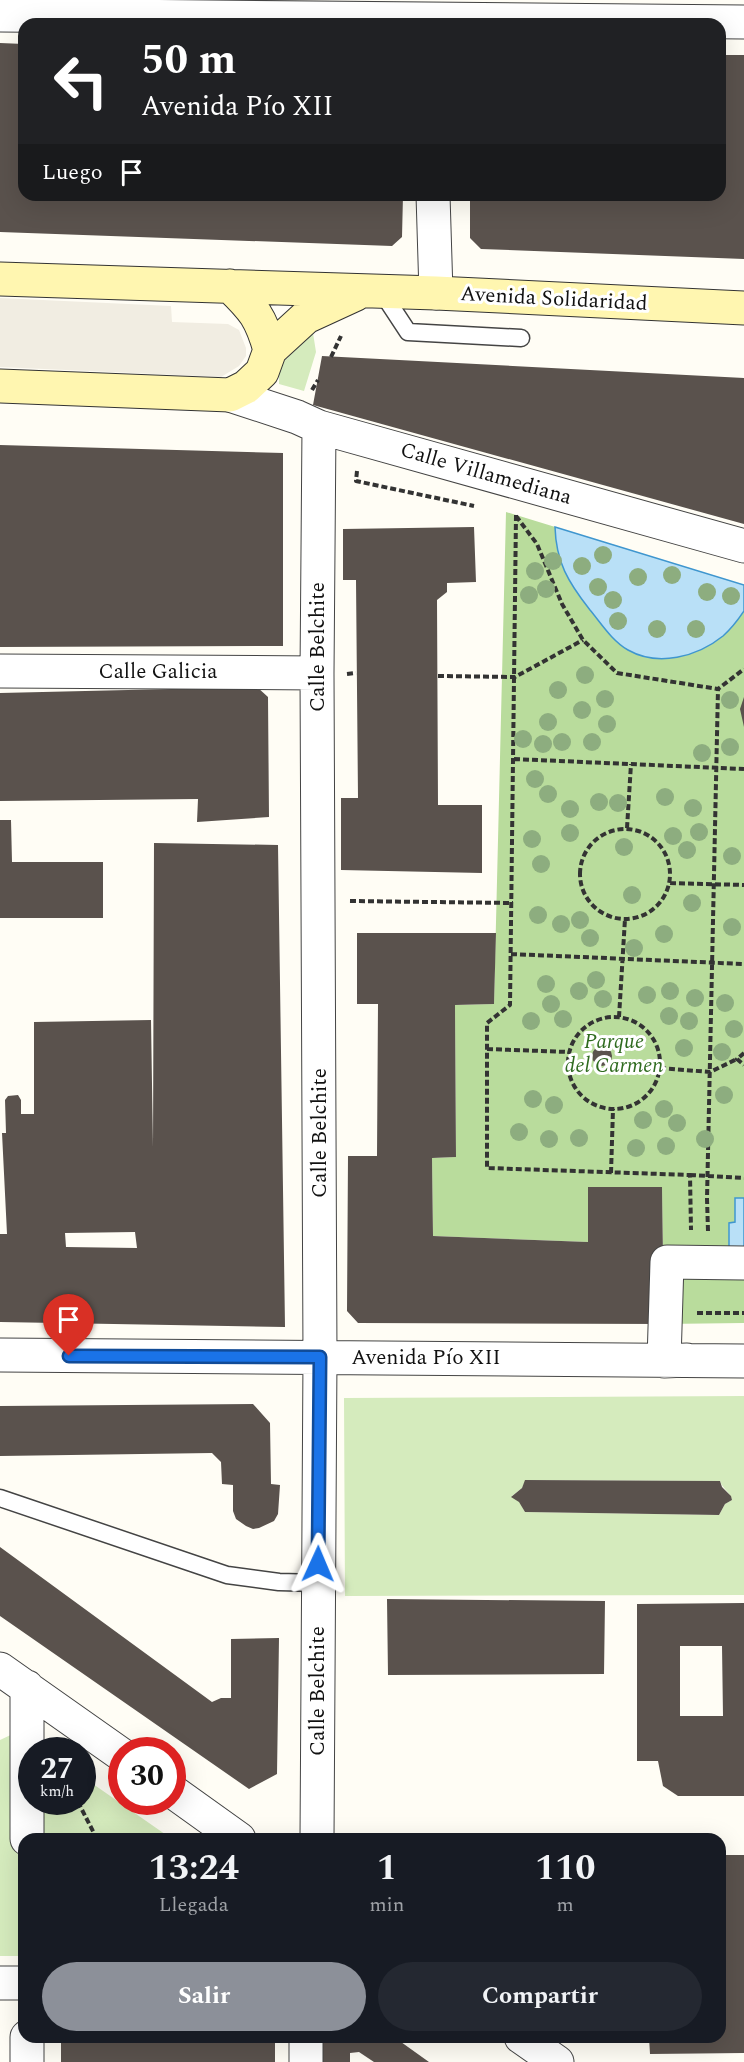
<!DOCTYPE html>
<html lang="es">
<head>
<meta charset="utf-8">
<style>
	:root { --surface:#171b24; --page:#242831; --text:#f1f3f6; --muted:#9ea1a6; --accent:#8c9099 }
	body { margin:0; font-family:Spectral,serif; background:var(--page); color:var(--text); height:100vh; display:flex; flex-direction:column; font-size:22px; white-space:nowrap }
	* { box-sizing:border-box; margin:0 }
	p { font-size:20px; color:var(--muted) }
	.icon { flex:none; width:33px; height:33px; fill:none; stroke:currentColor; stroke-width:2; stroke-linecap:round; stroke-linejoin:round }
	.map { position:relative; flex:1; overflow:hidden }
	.panel { position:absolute; left:18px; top:1833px; width:708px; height:210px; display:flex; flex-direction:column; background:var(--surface); border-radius:18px; box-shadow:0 6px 24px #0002 }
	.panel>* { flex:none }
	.hud { position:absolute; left:18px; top:18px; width:708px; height:183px; border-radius:18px; box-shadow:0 6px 24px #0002; background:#202124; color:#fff; overflow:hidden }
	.speed { position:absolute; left:18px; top:1737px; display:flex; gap:12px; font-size:30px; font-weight:700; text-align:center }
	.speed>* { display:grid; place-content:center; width:78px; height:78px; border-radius:50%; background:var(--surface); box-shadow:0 6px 24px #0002; line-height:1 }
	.speed small { font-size:15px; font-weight:400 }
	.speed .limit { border:9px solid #d22; background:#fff; color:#111 }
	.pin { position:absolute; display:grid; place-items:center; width:51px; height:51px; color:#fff; margin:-62px -26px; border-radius:50% 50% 50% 0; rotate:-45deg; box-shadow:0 0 6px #0007 }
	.pin .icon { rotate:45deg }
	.me { position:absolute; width:66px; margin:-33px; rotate:1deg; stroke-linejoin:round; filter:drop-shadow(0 0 4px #0008) }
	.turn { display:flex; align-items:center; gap:21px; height:126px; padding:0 24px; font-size:27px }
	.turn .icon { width:78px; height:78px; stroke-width:2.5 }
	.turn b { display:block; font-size:42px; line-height:51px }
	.then { display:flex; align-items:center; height:57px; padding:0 24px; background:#0003; gap:12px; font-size:22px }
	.eta { display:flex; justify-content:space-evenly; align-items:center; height:102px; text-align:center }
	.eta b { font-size:36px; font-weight:700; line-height:42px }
	.action { display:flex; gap:12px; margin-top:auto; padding:12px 24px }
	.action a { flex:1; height:69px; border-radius:36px; background:var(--accent); color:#fff; font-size:24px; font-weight:700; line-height:69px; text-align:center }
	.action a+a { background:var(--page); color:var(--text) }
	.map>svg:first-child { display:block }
	.green { fill:#d5ebbd; fill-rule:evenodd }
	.forest { fill:#b9dc9c }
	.plaza { fill:#f1ede2 }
	.water { fill:#b9e0f7; stroke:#3f96cf; stroke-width:1.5 }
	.building { fill:#5a524d; fill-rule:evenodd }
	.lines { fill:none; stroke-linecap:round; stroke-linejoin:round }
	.lane-casing { stroke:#444; stroke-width:19 }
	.street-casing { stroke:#444; stroke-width:35 }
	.secondary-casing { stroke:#333; stroke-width:35 }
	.path { stroke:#333; stroke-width:4; stroke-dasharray:6 3; stroke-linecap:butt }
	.lane { stroke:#fff; stroke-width:16 }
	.street { stroke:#fff; stroke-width:33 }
	.secondary { stroke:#fff6b0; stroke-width:33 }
	.tree { fill:#8dad7f }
	.route-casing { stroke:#114b97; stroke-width:15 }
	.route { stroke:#1a73e8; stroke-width:10 }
	.labels { text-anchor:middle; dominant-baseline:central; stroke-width:6; stroke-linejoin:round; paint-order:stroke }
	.street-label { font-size:21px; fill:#111; stroke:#fff }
	.park-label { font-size:21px; font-style:italic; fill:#2f6b1f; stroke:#fff }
</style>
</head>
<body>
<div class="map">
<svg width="744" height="2062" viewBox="0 0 744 2062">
	<rect width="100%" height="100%" fill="#fffdf5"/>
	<path class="green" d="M313 333 316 352 304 391 279 384V366Z
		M744 1396V1595L345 1596 344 1398ZM526 1480 720 1481C722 1488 730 1492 732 1500L725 1504 719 1515 525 1512 519 1501 512 1496 522 1488Z
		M17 1732 32 1802H82L83 1777 172 1839H24V1956H0V1740Z"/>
	<path class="forest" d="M506 512 744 585V1323L664 1324 662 1187H588V1242L433 1236 432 1158 456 1157 455 1005 494 1004Z"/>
	<path class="plaza" d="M0 298 171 306 172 322 228 324 239 330 246 348V356L239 366 221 377 0 367Z"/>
	<path class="water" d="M555 527 744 585V611C738 620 731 629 723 636 697 657 658 667 628 650 612 641 601 623 590 610 568 582 556 562 555 527Z
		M735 1198H744V1258H729V1223L735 1222Z"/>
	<path class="building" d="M0 43 24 44V195H403L402 237 392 246 0 232Z
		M720 55H744V259L481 249 470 238V195H720Z
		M322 356 744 378V524L313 405Z
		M0 445 283 453V646L0 647Z
		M474 527 476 582 447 583V592L437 600 438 805H482V873L341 870V798H358L356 580H343V529Z
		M257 687 268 697 269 817 197 822 198 799 0 801V693Z
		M744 697V727L740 709Z
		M0 820H11L12 862H103V918H0Z
		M154 843 278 845 285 1327 0 1322V1234H7L2 1133H6L5 1100 8 1096 18 1095 21 1100V1114H34V1022L151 1020 153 1148ZM135 1232 137 1248 66 1247 65 1233Z
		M357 933H496L494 1004 455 1005 456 1157 432 1158 433 1236 588 1242V1187H662L664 1324 358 1323 347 1311 348 1156H377L378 1004H357Z
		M592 1056a10 10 0 1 1 20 0a10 10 0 1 1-20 0Z
		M253 1404 270 1423 271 1484 280 1485 278 1514 274 1521 259 1528 253 1529 246 1526 236 1519 233 1511V1485L222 1484 221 1462 212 1453 0 1456V1406Z
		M525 1480 720 1481 722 1487 731 1496 732 1500 725 1504 719 1515 525 1512 519 1502 511 1497 522 1488Z
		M0 1547 212 1702 221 1698H231V1639L279 1638 277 1774 249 1789 0 1616Z
		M387 1599 605 1601 604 1674 388 1675Z
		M744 1603V1796H678L663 1786 658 1761H637V1604ZM680 1646H722L723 1716H680Z
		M720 1855H744V2053L650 2054 649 2037H720Z
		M61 2037H275V2062H61Z
		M319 2037H394L429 2062H374L359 2052 350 2053V2062H319Z"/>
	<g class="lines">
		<g class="lane-casing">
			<path id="lane" d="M381 291 408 332 521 338
				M0 1498 227 1575 279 1582 318 1583"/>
		</g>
		<g class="street-casing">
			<path id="street" d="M0 15 744 22
				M433 195 436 293
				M230 395 297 417 319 427 744 546
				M0 671 317 673
				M0 1355 744 1361
				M687 1360 664 1361 667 1262 744 1263
				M0 1669 122 1755
				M27 1687V1839
				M172 1791 239 1839
				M317 1839 320 1357 317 673 319 427
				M0 1983H24
				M521 2037 557 2062
				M27 2062V2037
				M306 2062V2037"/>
		</g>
		<g class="secondary-casing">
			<path id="secondary" d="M0 279 436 293 744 308
				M230 286C254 309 261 318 270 350
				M0 386 230 395 246 387 262 372 270 350 306 317 356 294"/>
		</g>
		<path class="path" d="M331 357 341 336
			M312 390 318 380
			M357 471 356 481 474 506
			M516 515 510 1005 487 1023V1168L690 1175 691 1230
			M516 516 537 544 562 604 583 640 617 673 718 689 744 669
			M347 674 356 673
			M438 676 515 677 583 640
			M514 759 744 769
			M627 828 631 764
			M580 874a45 45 0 1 1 90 0a45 45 0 1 1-90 0Z
			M670 883 744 885
			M350 901 513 903
			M511 954 744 964
			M619 1017 625 919
			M568 1063a46 46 0 1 1 92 0a46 46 0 1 1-92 0Z
			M487 1049 569 1052
			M744 1053 737 1059 744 1065
			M660 1068 710 1072 737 1059
			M611 1173 613 1109
			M690 1175 744 1178
			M708 1231 707 1199 718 689
			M697 1313H744
			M78 1802 97 1839"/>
		<use href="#lane" class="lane"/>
		<use href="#street" class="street"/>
		<use href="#secondary" class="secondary"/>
	</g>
	<g class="tree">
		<circle cx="603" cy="555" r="9"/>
		<circle cx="553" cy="561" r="9"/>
		<circle cx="582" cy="566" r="9"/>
		<circle cx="535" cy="571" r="9"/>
		<circle cx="672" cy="575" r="9"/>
		<circle cx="638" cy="577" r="9"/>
		<circle cx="598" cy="587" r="9"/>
		<circle cx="546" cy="589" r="9"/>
		<circle cx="707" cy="592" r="9"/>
		<circle cx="529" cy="595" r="9"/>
		<circle cx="731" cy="596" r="9"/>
		<circle cx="613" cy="600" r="9"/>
		<circle cx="618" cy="621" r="9"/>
		<circle cx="657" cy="629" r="9"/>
		<circle cx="696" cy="629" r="9"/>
		<circle cx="585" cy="675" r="9"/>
		<circle cx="558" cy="690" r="9"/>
		<circle cx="605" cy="699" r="9"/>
		<circle cx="730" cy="700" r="9"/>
		<circle cx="582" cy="710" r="9"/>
		<circle cx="548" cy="722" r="9"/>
		<circle cx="607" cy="724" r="9"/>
		<circle cx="523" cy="739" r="9"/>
		<circle cx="562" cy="742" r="9"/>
		<circle cx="592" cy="742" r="9"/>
		<circle cx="543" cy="744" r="9"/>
		<circle cx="730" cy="747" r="9"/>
		<circle cx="702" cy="753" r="9"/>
		<circle cx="535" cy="779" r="9"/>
		<circle cx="548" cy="794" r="9"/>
		<circle cx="665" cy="797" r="9"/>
		<circle cx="599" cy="802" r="9"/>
		<circle cx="618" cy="803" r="9"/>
		<circle cx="693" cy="808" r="9"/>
		<circle cx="570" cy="809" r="9"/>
		<circle cx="699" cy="832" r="9"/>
		<circle cx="570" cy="833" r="9"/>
		<circle cx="673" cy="836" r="9"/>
		<circle cx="532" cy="839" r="9"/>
		<circle cx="624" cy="847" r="9"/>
		<circle cx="687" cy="850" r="9"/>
		<circle cx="732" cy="856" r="9"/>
		<circle cx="541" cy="864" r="9"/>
		<circle cx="632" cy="895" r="9"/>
		<circle cx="692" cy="903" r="9"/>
		<circle cx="538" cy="915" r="9"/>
		<circle cx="580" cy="920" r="9"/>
		<circle cx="561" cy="924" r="9"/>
		<circle cx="732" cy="927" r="9"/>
		<circle cx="664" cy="934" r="9"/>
		<circle cx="590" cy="938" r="9"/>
		<circle cx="634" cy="948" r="9"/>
		<circle cx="596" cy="980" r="9"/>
		<circle cx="546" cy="984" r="9"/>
		<circle cx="579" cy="991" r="9"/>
		<circle cx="670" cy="991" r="9"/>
		<circle cx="647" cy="995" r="9"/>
		<circle cx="695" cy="998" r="9"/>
		<circle cx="603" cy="999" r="9"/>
		<circle cx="725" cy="1003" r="9"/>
		<circle cx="551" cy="1004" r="9"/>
		<circle cx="669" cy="1016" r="9"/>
		<circle cx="563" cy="1019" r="9"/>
		<circle cx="531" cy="1021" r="9"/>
		<circle cx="689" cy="1021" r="9"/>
		<circle cx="734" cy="1029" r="9"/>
		<circle cx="684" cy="1048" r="9"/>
		<circle cx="722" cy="1052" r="9"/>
		<circle cx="724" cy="1095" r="9"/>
		<circle cx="533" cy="1099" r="9"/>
		<circle cx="554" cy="1105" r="9"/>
		<circle cx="664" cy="1109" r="9"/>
		<circle cx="643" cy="1120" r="9"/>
		<circle cx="677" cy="1123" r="9"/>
		<circle cx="519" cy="1132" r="9"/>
		<circle cx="579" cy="1138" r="9"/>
		<circle cx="549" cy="1139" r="9"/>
		<circle cx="705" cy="1139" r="9"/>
		<circle cx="666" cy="1146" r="9"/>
		<circle cx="636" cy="1148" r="9"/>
	</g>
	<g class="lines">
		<g class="route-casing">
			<path id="route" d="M69 1356 320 1357 318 1564"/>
		</g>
		<use href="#route" class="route"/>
	</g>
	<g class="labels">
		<g class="street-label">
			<text transform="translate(554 299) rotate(3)">Avenida Solidaridad</text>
			<text transform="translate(486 474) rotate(16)">Calle Villamediana</text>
			<text transform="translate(318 647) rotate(-90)">Calle Belchite</text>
			<text x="158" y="672">Calle Galicia</text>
			<text transform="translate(320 1133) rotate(-90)">Calle Belchite</text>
			<text x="426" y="1358">Avenida Pío XII</text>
			<text transform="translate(318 1691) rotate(-90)">Calle Belchite</text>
		</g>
		<g class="park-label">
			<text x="614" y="1042">Parque<tspan x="614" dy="24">del Carmen</tspan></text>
		</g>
	</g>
</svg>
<div class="speed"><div>27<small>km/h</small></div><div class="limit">30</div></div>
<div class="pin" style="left:69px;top:1356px;background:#d93025"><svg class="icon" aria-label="arrive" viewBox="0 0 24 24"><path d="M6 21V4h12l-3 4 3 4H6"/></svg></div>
<svg class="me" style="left:318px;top:1564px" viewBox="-20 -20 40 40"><path d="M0-17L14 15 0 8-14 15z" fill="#1a73e8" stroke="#fff" stroke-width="4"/></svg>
<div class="hud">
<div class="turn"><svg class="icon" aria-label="left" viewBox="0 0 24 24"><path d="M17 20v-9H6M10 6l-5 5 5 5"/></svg><div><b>50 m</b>Avenida Pío XII</div></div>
<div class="then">Luego<svg class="icon" aria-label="arrive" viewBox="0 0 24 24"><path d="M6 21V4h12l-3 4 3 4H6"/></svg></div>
</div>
<section class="panel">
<div class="eta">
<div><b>13:24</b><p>Llegada</p></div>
<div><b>1</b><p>min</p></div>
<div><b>110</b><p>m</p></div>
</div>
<div class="action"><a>Salir</a><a>Compartir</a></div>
</section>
</div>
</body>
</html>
